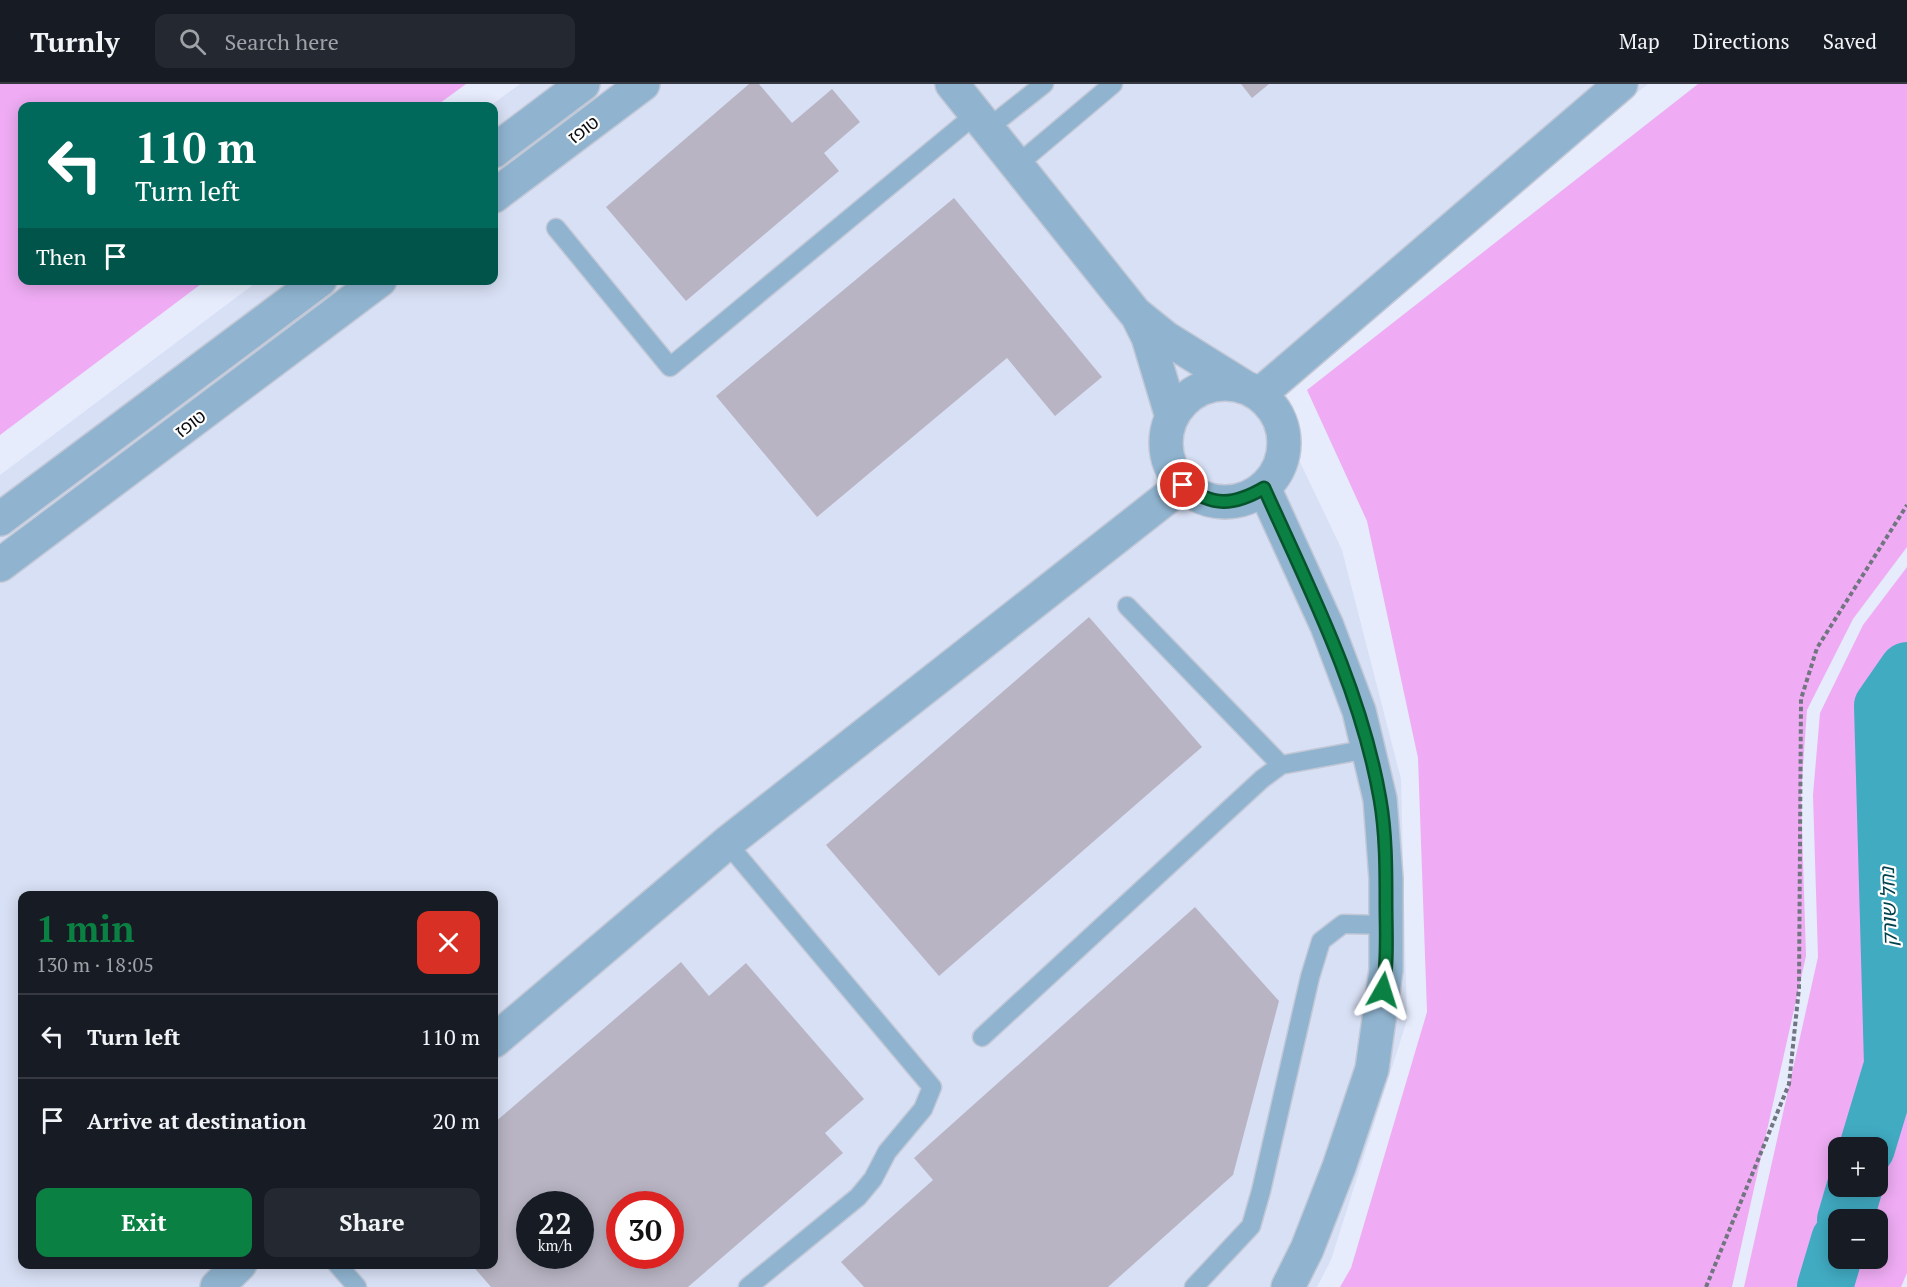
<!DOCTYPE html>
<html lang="en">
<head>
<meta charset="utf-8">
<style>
	:root { --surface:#171b24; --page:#242831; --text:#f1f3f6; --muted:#9ea1a6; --line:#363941; --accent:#0b8043 }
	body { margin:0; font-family:"PT Serif","Noto Sans Hebrew",serif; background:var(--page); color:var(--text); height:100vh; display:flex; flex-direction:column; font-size:22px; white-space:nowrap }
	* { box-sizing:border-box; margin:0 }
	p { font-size:20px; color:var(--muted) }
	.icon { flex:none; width:33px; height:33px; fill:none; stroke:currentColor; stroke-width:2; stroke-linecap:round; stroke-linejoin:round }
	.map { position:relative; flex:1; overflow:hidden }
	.drawer { position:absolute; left:18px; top:807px; width:480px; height:378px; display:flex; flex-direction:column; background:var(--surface); border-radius:12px; box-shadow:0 3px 15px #0003 }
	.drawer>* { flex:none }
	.guide { position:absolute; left:18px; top:18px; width:480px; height:183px; border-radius:12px; box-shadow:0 3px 15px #0003; background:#00695c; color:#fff; overflow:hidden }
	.tools { position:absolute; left:1828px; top:1053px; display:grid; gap:12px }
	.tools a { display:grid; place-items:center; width:60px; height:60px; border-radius:12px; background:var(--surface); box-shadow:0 3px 15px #0003; font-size:30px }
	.speed { position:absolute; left:516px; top:1107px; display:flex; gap:12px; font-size:30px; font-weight:700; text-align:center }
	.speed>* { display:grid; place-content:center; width:78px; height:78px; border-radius:50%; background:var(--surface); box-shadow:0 3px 15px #0003; line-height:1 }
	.speed small { font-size:15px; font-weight:400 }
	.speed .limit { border:9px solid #d22; background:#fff; color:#111 }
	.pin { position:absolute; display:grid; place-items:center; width:51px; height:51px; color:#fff; margin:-26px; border:3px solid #fff; border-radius:50%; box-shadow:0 2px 6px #0007 }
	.me { position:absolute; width:66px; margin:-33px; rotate:6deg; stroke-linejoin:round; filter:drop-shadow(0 0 4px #0008) }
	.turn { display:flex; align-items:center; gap:21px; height:126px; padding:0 18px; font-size:27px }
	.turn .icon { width:78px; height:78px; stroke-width:2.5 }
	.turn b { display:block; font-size:42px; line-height:51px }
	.then { display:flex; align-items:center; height:57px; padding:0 18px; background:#0003; gap:12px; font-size:22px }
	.round { display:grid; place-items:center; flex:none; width:63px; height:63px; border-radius:12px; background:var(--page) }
	.headline { display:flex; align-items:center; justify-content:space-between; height:102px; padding:0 18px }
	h1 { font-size:36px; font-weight:600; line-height:45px; color:var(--accent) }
	.primary-button { display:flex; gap:12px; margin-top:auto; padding:12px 18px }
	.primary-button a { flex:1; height:69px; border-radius:12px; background:var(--accent); color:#fff; font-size:24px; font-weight:600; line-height:69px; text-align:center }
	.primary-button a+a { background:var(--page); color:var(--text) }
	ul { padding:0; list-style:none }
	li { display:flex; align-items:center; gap:18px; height:84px; padding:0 18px; border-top:2px solid var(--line) }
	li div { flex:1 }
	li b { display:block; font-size:22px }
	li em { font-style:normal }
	header { display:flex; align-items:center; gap:36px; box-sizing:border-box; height:84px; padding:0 30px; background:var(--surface); border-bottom:2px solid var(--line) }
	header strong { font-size:28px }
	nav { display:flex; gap:33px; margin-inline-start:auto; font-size:21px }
	.search { width:420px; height:54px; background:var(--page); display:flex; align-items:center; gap:15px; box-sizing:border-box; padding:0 21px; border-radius:12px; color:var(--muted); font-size:22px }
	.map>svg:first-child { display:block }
	.built { fill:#d8e0f5; fill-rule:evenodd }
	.green { fill:#efacf4; fill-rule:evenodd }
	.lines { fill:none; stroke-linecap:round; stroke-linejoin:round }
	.river { stroke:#41abc2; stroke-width:56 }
	.building { fill:#b8b4c3; fill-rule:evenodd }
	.service-casing { stroke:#c3c8d6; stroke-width:21 }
	.minor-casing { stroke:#c3c8d6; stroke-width:36 }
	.tertiary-casing { stroke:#c3c8d6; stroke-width:36 }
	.path { stroke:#717580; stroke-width:4; stroke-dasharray:4.5 3; stroke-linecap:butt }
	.service { stroke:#90b4d0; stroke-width:18 }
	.minor { stroke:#90b4d0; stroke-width:33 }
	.tertiary { stroke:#90b4d0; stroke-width:33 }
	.route-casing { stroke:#07532c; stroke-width:15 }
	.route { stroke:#0b8043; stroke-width:10 }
	.labels { text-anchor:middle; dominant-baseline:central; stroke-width:4.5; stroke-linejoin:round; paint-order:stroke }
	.street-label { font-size:18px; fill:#0a0c11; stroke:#fff }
	.water-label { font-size:20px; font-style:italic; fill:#00424f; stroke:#fff }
</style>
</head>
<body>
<header>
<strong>Turnly</strong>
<div class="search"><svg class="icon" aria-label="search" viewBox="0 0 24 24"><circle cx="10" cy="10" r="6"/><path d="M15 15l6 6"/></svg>Search here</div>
<nav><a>Map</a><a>Directions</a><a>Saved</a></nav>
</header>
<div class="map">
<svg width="1907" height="1203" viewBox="0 0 1907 1203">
	<rect width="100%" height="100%" fill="#e6ecfc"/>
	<path class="built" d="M520 0H1648L1266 307 1342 466 1401 695 1407 936 1331 1176 1317 1203H0V391L258 197 494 196V22H490ZM22 812H494V1180H22ZM530 1120H580V1172H530ZM620 1120H670V1172H620Z"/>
	<path class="green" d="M0 0H466L436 22H22V196L205 197 0 351Z
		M1698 0H1907V463L1853 535 1807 626 1801 711 1806 872 1732 1203H1340L1351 1184 1427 928 1418 674 1367 437 1307 306Z
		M1907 483V1189L1901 1203H1744L1818 873 1813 711 1820 629 1863 541ZM1839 1064H1878V1102H1839ZM1839 1136H1878V1174H1839Z"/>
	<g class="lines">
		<path class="river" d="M1867 1064 1892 981 1882 622 1907 586
			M1845 1136 1855 1102
			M1825 1203 1839 1156"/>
	</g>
	<path class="building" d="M749 0H759L792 39 832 5 860 38 824 69 839 87 686 217 606 123Z
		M1241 0H1269L1252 14Z
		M954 114 1102 293 1055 332 1007 274 817 433 716 312Z
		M1089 533 1202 663 939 892 826 761Z
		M1195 823 1279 917 1233 1091 1108 1203H864L841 1178 933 1096 914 1074Z
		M681 878 709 912 746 879 864 1015 825 1049 843 1069 688 1203H491L471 1180H494V1039ZM530 1120H580V1172H530ZM620 1120H670V1172H620Z"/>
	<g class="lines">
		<g class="service-casing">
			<path id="service" d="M987 45 1044 0
				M1017 81 1113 0
				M556 144 670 283 976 30
				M1127 522 1281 681
				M727 759 932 1003 923 1025 887 1068 873 1095 858 1113 748 1203
				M982 953 1262 695 1281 681 1368 665
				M337 1180 357 1203
				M1194 1203 1251 1142 1261 1107 1310 893 1321 857 1343 840 1386 841"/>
		</g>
		<g class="minor-casing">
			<path id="minor" d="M952 0 1135 229 1166 254 1243 302
				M1138 233 1148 253 1172 333
				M1166 359a59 59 0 1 1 118 0a59 59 0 1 1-118 0Z
				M1260 310 1621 0
				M1264 404 1327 542 1359 627 1380 715 1386 795V886L1372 985 1339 1083 1307 1165 1288 1203
				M494 957 727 759 1183 401
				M217 1203 240 1180"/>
		</g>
		<g class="tertiary-casing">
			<path id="tertiary" d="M494 67 583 0
				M494 112 643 0
				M0 435 320 196
				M0 481 380 196"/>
		</g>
		<path class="path" d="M1706 1203 1789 1000 1799 904 1801 615 1817 564 1907 421"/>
		<use href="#service" class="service"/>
		<use href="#minor" class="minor"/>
		<use href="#tertiary" class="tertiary"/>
	</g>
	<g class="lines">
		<g class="route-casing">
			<path id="route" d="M1183 401C1213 423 1233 422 1264 404 1309 504 1361 605 1380 715 1386 749 1386 785 1386 820 1386 848 1388 877 1383 906"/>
		</g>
		<use href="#route" class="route"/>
	</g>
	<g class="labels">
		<g class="street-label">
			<text transform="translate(583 45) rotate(-37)">טופז</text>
			<text transform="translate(190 339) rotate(-37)">טופז</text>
		</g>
		<g class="water-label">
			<text transform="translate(1888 823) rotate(-92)">נחל שורק</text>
		</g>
	</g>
</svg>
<div class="tools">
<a>+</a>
<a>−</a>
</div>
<div class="speed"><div>22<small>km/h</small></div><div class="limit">30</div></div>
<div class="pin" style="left:1183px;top:401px;background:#d93025"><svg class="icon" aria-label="arrive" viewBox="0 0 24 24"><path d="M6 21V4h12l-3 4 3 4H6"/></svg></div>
<svg class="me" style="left:1383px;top:906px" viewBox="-20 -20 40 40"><path d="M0-17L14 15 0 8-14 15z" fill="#0b8043" stroke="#fff" stroke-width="4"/></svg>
<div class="guide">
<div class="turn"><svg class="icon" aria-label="left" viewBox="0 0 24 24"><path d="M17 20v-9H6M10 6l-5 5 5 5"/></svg><div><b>110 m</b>Turn left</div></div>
<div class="then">Then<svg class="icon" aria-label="arrive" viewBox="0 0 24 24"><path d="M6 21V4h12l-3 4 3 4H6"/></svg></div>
</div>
<section class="drawer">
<div class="headline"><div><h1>1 min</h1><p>130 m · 18:05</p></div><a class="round" style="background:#d93025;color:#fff"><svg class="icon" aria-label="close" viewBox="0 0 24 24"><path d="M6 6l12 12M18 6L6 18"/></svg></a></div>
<ul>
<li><svg class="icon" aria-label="left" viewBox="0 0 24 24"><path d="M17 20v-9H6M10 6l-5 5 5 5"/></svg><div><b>Turn left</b></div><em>110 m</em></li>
<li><svg class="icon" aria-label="arrive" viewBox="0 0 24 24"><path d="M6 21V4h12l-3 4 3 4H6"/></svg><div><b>Arrive at destination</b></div><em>20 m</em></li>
</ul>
<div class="primary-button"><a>Exit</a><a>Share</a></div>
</section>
</div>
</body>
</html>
